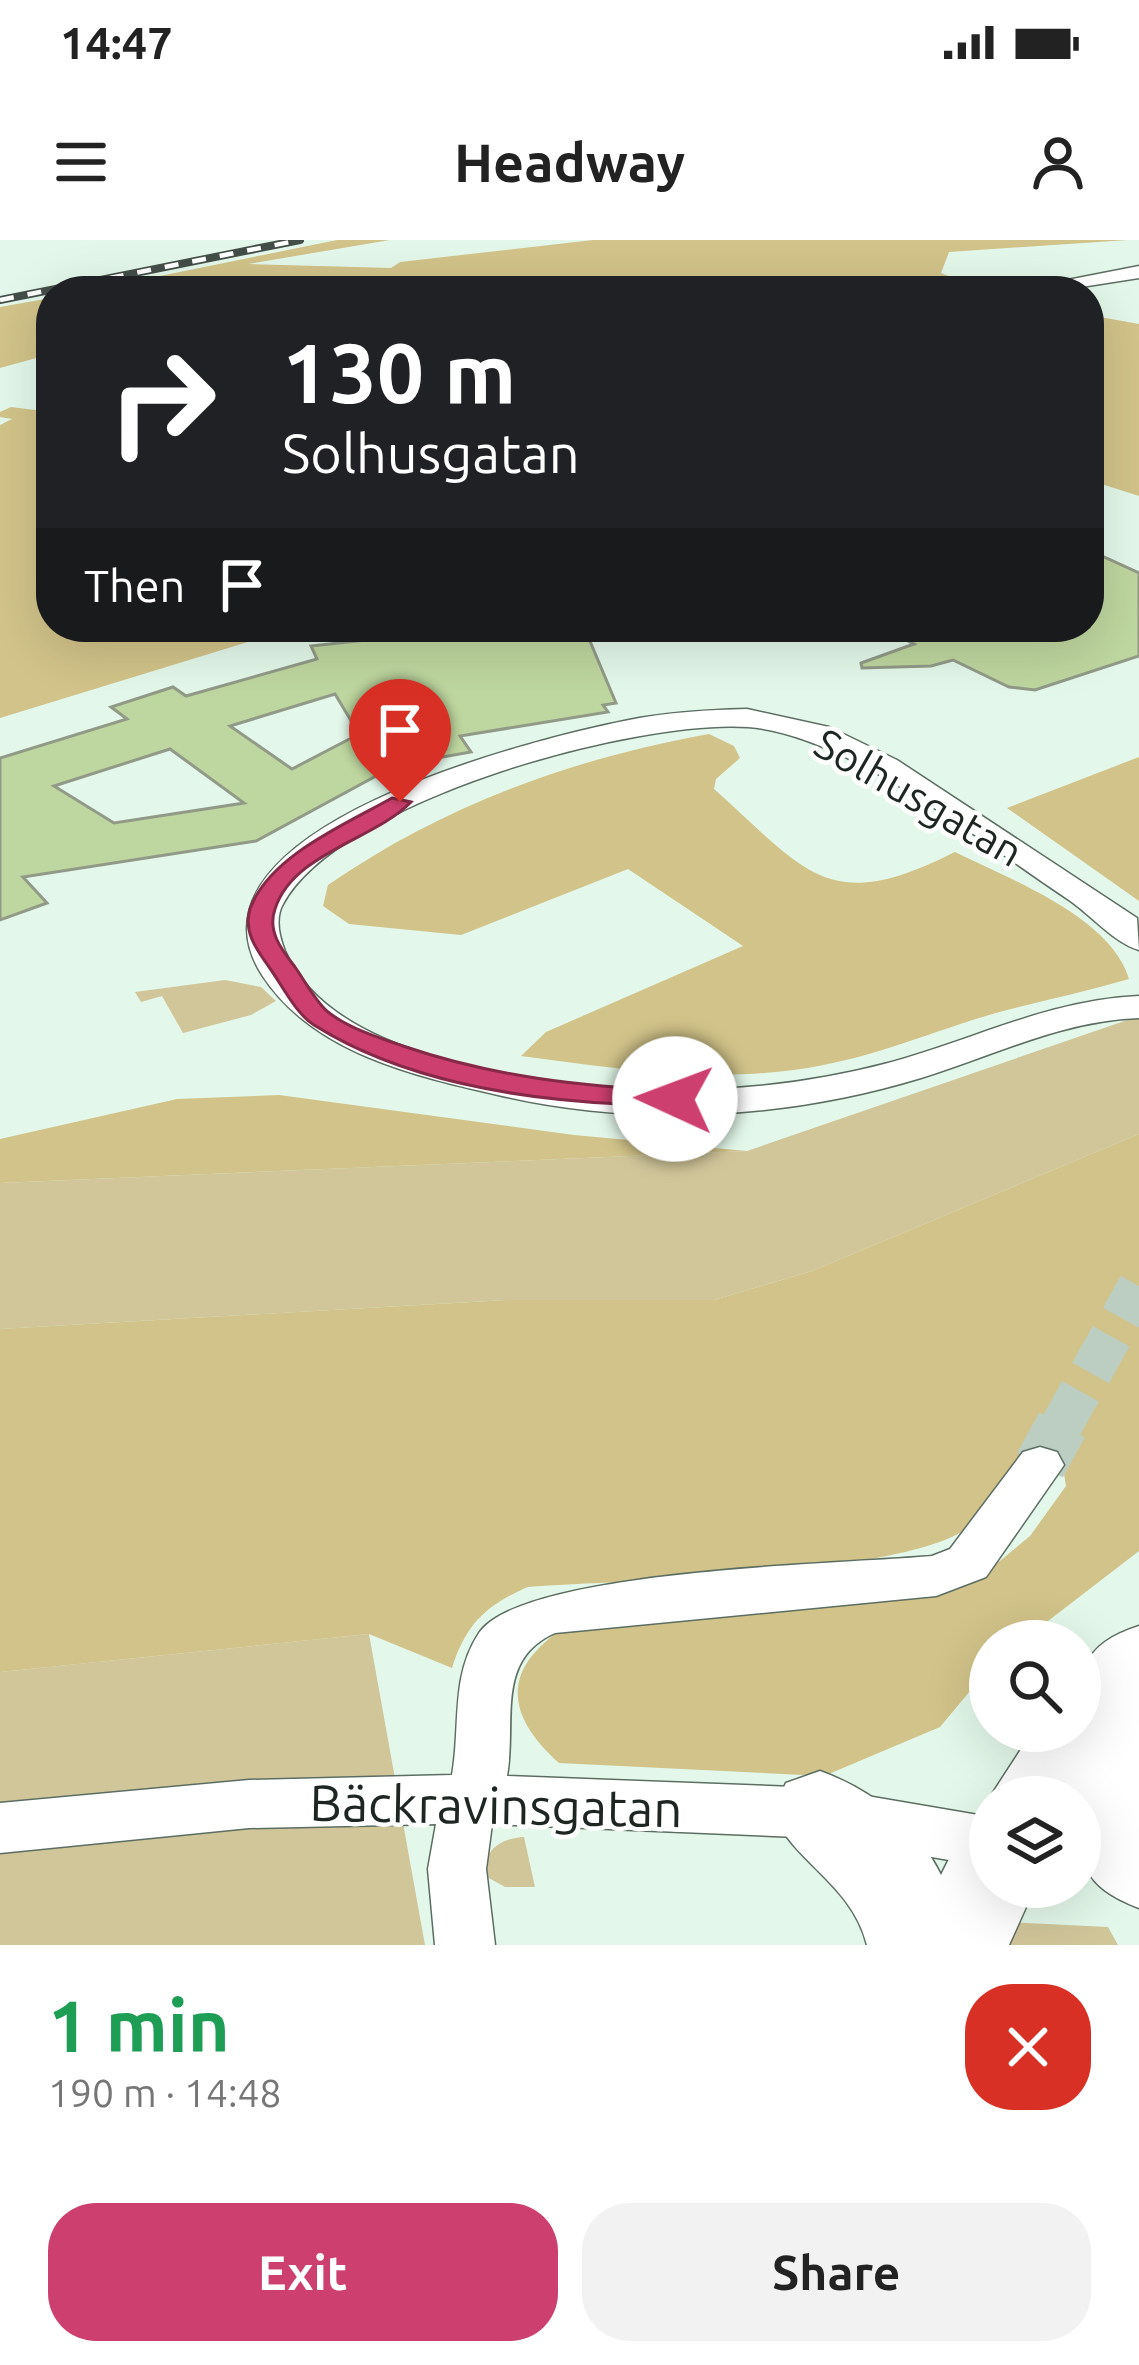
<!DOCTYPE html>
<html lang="en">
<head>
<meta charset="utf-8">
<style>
	:root { --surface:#fff; --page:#f2f2f2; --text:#222; --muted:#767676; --accent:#cd3f6e }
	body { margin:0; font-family:Ubuntu,sans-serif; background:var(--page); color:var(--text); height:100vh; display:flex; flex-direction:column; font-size:45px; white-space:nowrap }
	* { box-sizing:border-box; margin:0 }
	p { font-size:39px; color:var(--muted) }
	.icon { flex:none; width:66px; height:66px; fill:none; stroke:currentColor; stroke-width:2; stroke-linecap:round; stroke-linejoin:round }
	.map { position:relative; height:1705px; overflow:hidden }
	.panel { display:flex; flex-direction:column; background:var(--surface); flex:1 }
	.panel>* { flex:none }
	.top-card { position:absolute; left:36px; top:36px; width:1068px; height:366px; border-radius:48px; box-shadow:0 12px 48px #0002; background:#202124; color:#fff; overflow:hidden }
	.controls { position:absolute; left:969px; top:1380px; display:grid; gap:24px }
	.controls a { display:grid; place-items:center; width:132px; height:132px; border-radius:50%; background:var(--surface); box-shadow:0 12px 48px #0002; font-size:60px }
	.pin { position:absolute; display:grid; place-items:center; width:102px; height:102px; color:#fff; margin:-123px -51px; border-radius:50% 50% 50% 0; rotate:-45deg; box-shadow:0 0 12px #0007 }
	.pin .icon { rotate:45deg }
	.me { position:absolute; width:132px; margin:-66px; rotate:272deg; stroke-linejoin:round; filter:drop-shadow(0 0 9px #0008) }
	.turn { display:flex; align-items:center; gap:42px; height:252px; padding:0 48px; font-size:54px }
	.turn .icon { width:156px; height:156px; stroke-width:2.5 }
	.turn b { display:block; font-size:84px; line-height:102px }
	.then { display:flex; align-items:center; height:114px; padding:0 48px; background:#0003; gap:24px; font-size:45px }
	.round { display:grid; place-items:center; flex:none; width:126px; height:126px; border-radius:48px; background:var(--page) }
	.overview { display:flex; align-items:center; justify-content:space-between; height:204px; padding:0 48px }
	h1 { font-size:72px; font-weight:600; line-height:90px; color:#1e9e55 }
	.action { display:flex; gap:24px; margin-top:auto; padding:24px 48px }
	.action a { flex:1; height:138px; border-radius:48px; background:var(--accent); color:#fff; font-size:48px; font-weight:600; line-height:138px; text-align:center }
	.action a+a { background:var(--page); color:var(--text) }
	.status { display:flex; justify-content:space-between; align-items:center; height:84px; padding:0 60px; background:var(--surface); direction:ltr }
	.status svg { height:33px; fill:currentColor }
	header { display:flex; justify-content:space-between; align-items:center; height:156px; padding:0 48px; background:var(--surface); font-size:54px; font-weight:600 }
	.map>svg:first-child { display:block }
	.green { fill:#d1c69a }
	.forest { fill:#d1c389 }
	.building { fill:#bed69f; stroke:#919a87; stroke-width:3; fill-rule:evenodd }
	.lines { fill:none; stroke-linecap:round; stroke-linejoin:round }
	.minor-tunnel-far1 { stroke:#bccec2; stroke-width:42; stroke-dasharray:42 21; stroke-linecap:butt }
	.minor-tunnel { stroke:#bccec2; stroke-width:52; stroke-dasharray:52 27; stroke-linecap:butt }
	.minor-casing { stroke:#5c6e62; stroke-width:3 }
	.motorway-casing { stroke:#5c6e62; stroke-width:3 }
	.minor { fill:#fff; fill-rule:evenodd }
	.motorway { fill:#fff; fill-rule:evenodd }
	.rail-casing { stroke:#444e48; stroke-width:8 }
	.rail { stroke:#fff; stroke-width:4.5; stroke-dasharray:14; stroke-linecap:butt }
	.route { fill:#cd3f6e; stroke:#852948; stroke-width:3 }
	.labels { text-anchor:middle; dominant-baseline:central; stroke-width:9; stroke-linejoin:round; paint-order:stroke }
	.street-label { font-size:42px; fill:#1e2621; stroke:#fff }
	.near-street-label { font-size:51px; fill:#1e2621; stroke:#fff }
</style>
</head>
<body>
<div class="status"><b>14:47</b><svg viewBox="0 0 49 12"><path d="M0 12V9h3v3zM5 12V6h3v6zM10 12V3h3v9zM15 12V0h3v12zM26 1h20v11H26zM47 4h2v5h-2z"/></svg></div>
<header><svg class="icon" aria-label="menu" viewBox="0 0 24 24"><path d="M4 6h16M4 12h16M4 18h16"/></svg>Headway<svg class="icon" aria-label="person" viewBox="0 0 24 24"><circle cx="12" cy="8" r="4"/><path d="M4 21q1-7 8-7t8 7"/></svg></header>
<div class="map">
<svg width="1139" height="1705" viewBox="0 0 1139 1705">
	<rect width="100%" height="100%" fill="#e3f8ea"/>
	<path class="green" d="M225 740 261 747 276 761 251 775 183 793 162 756 141 762 135 752Z
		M1139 776V894L812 1031 714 1060H506L0 1089V943L747 911Z
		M369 1394 425 1705H0V1432Z
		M524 1597 535 1647H505L487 1637C480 1611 501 1598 524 1597Z
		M1005 1682 1108 1687 1118 1705H994Z"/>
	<path class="forest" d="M337 0H390L248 24 391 28 400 22 593 0H1128L949 12 941 33 985 51H86Z
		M51 58V114L0 128V67Z
		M1089 75 1139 84V256L1089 240Z
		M11 167 51 172V387H297L0 478V185L12 179 0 177V172Z
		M709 494 734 506 740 518 716 539 714 549C808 633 828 676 955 612 1009 639 1111 677 1129 739 1085 752 1040 761 996 773 923 794 873 819 794 830 704 842 610 828 521 816L546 792 743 706 628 629 461 695 349 684 323 666 328 645C444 565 571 519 709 494Z
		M1139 517V661L1007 568Z
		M279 855 574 895 747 911 0 943V899L177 859Z
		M1139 894V1311L1022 1401H990V1427L940 1487 824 1536 559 1523C499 1469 505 1423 573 1382L978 1339 1030 1296 1066 1246 1063 1227 1037 1213C1016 1236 994 1269 968 1288 901 1336 621 1340 528 1347 486 1365 466 1384 452 1428L369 1394 0 1432V1089L506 1060H714L812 1031Z"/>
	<path class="building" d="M1089 310 1139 333V416L1035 450 1009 447 953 420 931 426 862 428 861 423 914 404 880 387H1089Z
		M486 387H584L616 463 603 465 608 472 460 496 471 512 437 518 417 528 402 522 256 601 23 637 47 663 0 680V518L127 479 111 467 173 447 186 456 317 419 311 406ZM335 454 359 494 292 529 230 486ZM170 509 244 563 114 583 54 546Z"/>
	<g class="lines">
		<path class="minor-tunnel-far1" d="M1060 1188 1139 1046"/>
		<path class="minor-tunnel" d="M1040 1225 1062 1185"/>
		<g class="minor-casing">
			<path id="minor" d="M1139 26V38L1056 51 1016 50Z
				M747 469 829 487 897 520 1137 678 1139 710C1114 703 1091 675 1069 660 984 604 849 495 748 487 636 479 339 560 283 664 275 678 279 696 285 711 320 792 435 821 514 835 637 858 767 855 888 823 974 800 1048 760 1139 756V778C1060 781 996 815 921 838 790 878 641 887 507 857 419 837 314 815 262 735 169 589 537 498 629 480 668 472 707 470 747 469Z
				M1040 1207 1057 1212 1064 1225 986 1337 936 1356 555 1393C494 1420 517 1482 507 1536L820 1548 990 1577V1627L820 1598 492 1584 486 1629 495 1705H435L428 1629 436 1584 249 1588 0 1613V1563L249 1540 452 1535C461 1486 450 1437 479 1393 522 1329 847 1324 932 1316L950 1309 1023 1212Z"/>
		</g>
		<g class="motorway-casing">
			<path id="motorway" d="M1139 1386V1668C1076 1644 1080 1618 1080 1557H990L1033 1491H1080C1080 1433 1078 1406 1139 1386Z
				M820 1531C872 1550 916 1584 941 1635L955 1607 990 1594V1647H1035L1009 1705H867C852 1645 797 1625 772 1573L786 1543Z"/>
		</g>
		<use href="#minor" class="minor"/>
		<use href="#motorway" class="motorway"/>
		<g class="rail-casing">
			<path id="rail" d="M0 60 300 0"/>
		</g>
		<use href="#rail" class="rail"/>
	</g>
	<path class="route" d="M392 558 411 562C374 600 293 613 275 669 267 692 282 710 295 727 305 741 315 761 328 772 348 788 379 798 403 806 494 837 579 846 675 851L688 859 684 865C664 870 641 865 621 864 517 859 403 841 314 785 296 774 282 745 269 727 257 710 243 692 250 669 269 616 346 584 392 558Z"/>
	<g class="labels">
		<g class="street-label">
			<text transform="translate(919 557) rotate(30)">Solhusgatan</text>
		</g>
		<g class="near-street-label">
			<text transform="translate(496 1565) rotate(1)">Bäckravinsgatan</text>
		</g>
	</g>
</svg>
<div class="controls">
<a><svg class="icon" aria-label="search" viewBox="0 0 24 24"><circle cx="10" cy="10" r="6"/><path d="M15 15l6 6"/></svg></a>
<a><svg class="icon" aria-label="layers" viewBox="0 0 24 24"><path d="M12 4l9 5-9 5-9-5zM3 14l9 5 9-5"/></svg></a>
</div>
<div class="pin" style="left:400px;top:562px;background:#d93025"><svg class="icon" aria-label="arrive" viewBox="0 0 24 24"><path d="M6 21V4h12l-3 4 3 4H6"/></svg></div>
<svg class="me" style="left:675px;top:859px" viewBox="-20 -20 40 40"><circle r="19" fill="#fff"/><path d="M0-13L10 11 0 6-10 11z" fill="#cd3f6e"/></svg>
<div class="top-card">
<div class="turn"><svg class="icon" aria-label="right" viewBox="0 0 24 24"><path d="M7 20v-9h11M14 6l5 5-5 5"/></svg><div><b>130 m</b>Solhusgatan</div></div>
<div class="then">Then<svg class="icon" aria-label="arrive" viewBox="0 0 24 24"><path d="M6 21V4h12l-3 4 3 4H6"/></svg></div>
</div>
</div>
<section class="panel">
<div class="overview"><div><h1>1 min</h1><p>190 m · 14:48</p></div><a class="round" style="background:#d93025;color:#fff"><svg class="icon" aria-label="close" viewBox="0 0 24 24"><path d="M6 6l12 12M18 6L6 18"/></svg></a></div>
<div class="action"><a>Exit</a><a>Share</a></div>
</section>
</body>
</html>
